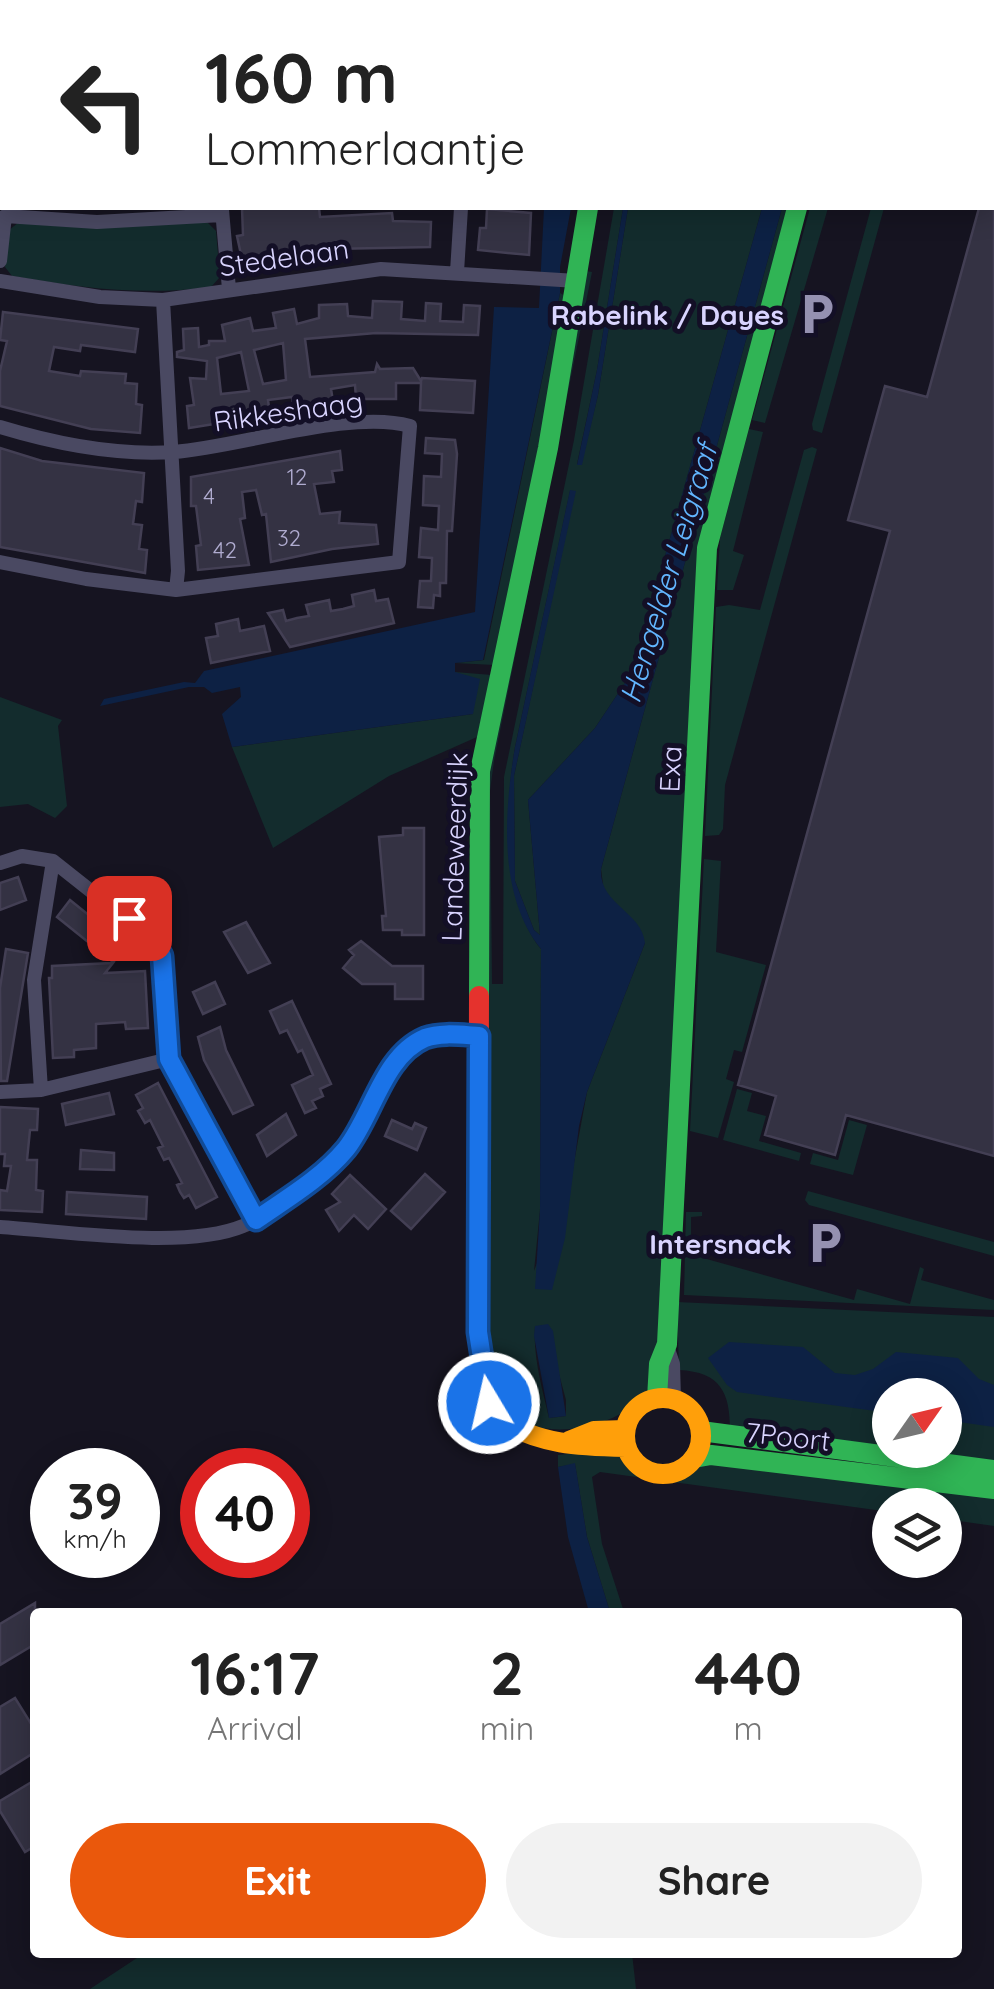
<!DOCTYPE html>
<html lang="en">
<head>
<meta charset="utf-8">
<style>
	:root { --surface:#fff; --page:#f2f2f2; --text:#222; --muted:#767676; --accent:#ea580c }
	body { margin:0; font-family:Quicksand,sans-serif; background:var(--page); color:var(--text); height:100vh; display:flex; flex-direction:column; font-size:38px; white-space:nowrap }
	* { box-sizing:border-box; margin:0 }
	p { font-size:32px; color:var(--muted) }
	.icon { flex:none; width:55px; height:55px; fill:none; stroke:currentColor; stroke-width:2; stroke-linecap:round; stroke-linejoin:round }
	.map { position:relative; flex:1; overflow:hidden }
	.side { position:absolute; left:30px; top:1608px; width:932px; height:350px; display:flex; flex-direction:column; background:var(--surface); border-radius:10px; box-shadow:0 5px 25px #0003 }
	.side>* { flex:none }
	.top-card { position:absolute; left:0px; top:0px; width:995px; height:210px; box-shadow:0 5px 25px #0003; background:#fff; color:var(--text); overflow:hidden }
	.needle { width:65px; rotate:56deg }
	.buttons { position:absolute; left:872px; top:1378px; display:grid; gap:20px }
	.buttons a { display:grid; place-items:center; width:90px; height:90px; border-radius:50%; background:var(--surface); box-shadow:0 5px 25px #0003; font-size:50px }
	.speed { position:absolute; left:30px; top:1448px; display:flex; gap:20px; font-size:50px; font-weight:700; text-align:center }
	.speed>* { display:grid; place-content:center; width:130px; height:130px; border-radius:50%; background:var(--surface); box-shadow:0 5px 25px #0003; line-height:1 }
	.speed small { font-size:25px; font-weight:400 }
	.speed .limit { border:15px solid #d22; background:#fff; color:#111 }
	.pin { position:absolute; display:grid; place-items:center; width:85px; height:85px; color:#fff; margin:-42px; border-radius:20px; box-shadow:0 5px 15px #0006 }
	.me { position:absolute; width:110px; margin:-55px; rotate:351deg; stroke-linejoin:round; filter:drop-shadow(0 0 8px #0008) }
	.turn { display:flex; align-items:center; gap:35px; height:210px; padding:0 40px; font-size:45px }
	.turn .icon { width:130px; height:130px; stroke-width:2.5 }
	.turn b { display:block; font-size:70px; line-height:85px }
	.eta { display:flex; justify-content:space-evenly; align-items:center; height:170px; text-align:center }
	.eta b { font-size:60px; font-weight:700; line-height:70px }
	.cta { display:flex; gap:20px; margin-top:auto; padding:20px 40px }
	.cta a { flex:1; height:115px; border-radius:60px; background:var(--accent); color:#fff; font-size:40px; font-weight:700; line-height:115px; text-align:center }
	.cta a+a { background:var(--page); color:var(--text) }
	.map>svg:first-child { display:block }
	.green { fill:#132c2d; fill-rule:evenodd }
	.water { fill:#0d2144 }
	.building { fill:#343243; stroke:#433f54; stroke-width:2.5; fill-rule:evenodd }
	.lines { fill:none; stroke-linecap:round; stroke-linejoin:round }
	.street { stroke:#4a4962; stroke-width:14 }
	.fast { stroke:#30b455; stroke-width:20 }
	.slow { stroke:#ff9f0a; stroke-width:20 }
	.jam { stroke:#e5322d; stroke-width:20 }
	.route-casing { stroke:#114b97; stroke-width:25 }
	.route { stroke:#1a73e8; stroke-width:18 }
	.labels { text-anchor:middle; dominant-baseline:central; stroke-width:10; stroke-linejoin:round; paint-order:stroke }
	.number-label { font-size:22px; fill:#b0acd0 }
	.street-label { font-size:28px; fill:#d9d4ff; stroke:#130f26 }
	.poi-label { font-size:28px; font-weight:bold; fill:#d9d4ff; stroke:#130f26; text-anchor:end }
	.water-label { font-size:30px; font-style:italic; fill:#62b6ff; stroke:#130f26 }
</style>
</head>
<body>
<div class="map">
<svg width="994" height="1989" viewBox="0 0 994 1989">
	<rect width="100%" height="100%" fill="#161421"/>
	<path class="green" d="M614 208H623L597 370 577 464 581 465 598 395 628 208H762L633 671 595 728 528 800 540 935 534 930 515 881 514 776 575 491H570L515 747C505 807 501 900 541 949L540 1210 534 1271 573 1168 587 1092 645 943 604 892 601 869 782 208H791L701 537 662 1280C660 1304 658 1370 649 1387 626 1430 531 1447 502 1406 488 1385 488 1348 486 1324L489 753 586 271 592 272 494 761 490 791 492 984H503L504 777 574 440ZM539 1326H546L566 1400V1416L549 1418C542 1388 533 1357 535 1327Z
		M810 208H828L765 423 752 420Z
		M871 208H884L822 433 813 430 812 424Z
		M19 222 208 223 216 231 220 277 211 287C143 296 80 288 12 276L5 267 8 231Z
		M560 293 569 298 494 665 455 663 484 660Z
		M749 429 763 432 733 551 744 555 733 590H717L720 538Z
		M812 447 817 449 725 785 723 829 719 835 705 836 716 607 729 605 760 610 804 450Z
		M455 672 492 675 477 737 389 776 273 848 232 747 473 714Z
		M0 697 62 720 58 726 67 806 55 818 28 804 0 807Z
		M704 859 721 861 716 952 766 965 742 1052 734 1050 726 1079 734 1082 718 1138 690 1131Z
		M737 1089 752 1093 747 1111 766 1116 759 1141 801 1153 799 1161 723 1140Z
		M849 1120 867 1125 853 1175 810 1164 813 1153 838 1160Z
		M808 1191 994 1242V1256L809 1205 805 1200Z
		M686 1212H702V1216L691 1217V1239L700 1240 705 1247 703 1258 854 1300 857 1289 910 1304 920 1267 924 1269 921 1280 994 1300V1310L684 1295Z
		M677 1302 994 1317V1464L730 1430C730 1393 721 1372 679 1370ZM890 1395H945V1450H890Z
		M586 1452 621 1457 641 1473 661 1479 678 1476 705 1461 994 1492V1526L945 1519V1505H890V1512L600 1472 592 1477 602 1544 624 1612H610L587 1537 575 1464 558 1467V1455Z
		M146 1952 632 1953 636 1989H90Z"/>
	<path class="water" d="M544 208H571L560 267V293L483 660 455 663V672L480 679 473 714 232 747 222 714 241 697 240 687 212 693 204 687H189L100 706 104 699 184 682 195 683 204 671 475 612 494 307 539 308Z
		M623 208H628L598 395 582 465H577L597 370Z
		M762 208H782L601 869C599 905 642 911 645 943L587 1092 579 1126 565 1238 552 1290 535 1289 540 1210 541 949C498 896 504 812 515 747L570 490 576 491 514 776 515 881 534 930 540 935 528 800 595 728 633 671Z
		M548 1324 553 1331 566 1416 549 1418 534 1336 535 1326Z
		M729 1342 803 1347 835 1373 855 1375 873 1369 896 1352 958 1358 979 1379 994 1385V1427L945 1420V1395H890V1413L737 1392 727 1385 708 1358Z
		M575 1463 587 1537 610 1612H589L568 1537 558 1467Z"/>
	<path class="building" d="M242 208H319L320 217 392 213 393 221 431 222 430 247 330 249 243 264 237 236 243 235Z
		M979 208H994V1156L846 1115 835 1155 765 1135 776 1096 738 1085 890 531 848 520 885 386 927 397Z
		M487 209 531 213 529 255 478 250 480 228H486Z
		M373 301 402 302 401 319 425 321 426 303 441 304 440 321 463 322 464 305 480 306 478 335 376 333 305 339 310 377 375 372 377 364 380 369 413 368 421 381 422 378 475 381 473 413 420 410 421 383H396V399H356L355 385 331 389 333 401 293 407 292 397 268 400 270 415 189 428 187 406 194 405 190 378 206 379 207 361 177 357V352L184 350 183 329 198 328 199 347 209 345V341H225L222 325 250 318 253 331 276 328 273 313 294 309 297 324 319 318V305L347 304 348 316 372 318ZM283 343 286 380 263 384 254 350ZM241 352 249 391 221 394 217 358Z
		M3 312 138 329 135 352 81 345 80 351 54 347 49 371 80 376 81 371 126 374 125 383 137 384 136 404 142 405 140 433 91 429 0 406V371L7 341 0 340Z
		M426 438 455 440 457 454 452 531H447L446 583H440V596L434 595 433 608 418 607 420 581H431L432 558 419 557 420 542 421 528 438 530 439 506 423 505 424 476 441 477 442 454 425 453Z
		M0 448 42 461 144 473 142 502 136 501 133 524 142 525 139 549 147 550 145 573 0 547Z
		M340 451 342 470 332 471 334 482 314 484 320 514 340 512 339 523 376 525 378 544 332 549 271 562 266 514 262 515 256 490 242 492 245 518 240 519 249 565 198 570 196 546 201 545 196 506H191V477Z
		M374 590 376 601 388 599 394 623 290 647 268 613 283 610 286 621 297 618 309 616 306 605 329 600 331 611 343 609 354 606 352 595Z
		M238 619 240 631 264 626 270 651 211 663 206 638 218 636 216 624Z
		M403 828H424V935H402V930H383L382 916H386L379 837 403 835Z
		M18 877 26 900 0 910V883Z
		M70 900 127 946 113 962 57 917Z
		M246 922 270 963 248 973 224 932Z
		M361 941 392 966H423V999H395V984H362L343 968 354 955 349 950Z
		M6 949 28 953 7 1081H1L0 988Z
		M113 963 105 973 145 971 148 1028 126 1029 125 1022 96 1024V1048L74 1050V1057L53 1058 49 978H52V966Z
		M215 982 225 1004 203 1014 193 992Z
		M292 1001 331 1084 320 1089 323 1096 312 1101 316 1108 305 1113 292 1085 313 1075 302 1050 298 1052 287 1030 280 1033 270 1011Z
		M220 1027 226 1050 253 1105 233 1114 204 1060 198 1037Z
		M158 1083 217 1197 196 1208 189 1195 184 1198 180 1192 177 1185 182 1183 169 1158 164 1160 158 1148 163 1146 150 1120 145 1123 138 1111 143 1108 136 1095Z
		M109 1093 114 1114 66 1125 62 1104Z
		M0 1107 38 1109 37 1130H30L27 1160H37L36 1190 43 1191 42 1212 0 1210V1190L7 1191 11 1166H4L5 1154H0Z
		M286 1114 296 1135 267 1156 257 1135Z
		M392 1120 412 1129 415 1123 426 1128 417 1150 385 1136Z
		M81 1150 114 1153V1170L80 1169Z
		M425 1174 445 1192 411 1229 391 1211Z
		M350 1175 386 1209 368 1229 354 1215 339 1231 326 1210 340 1202 332 1194Z
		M67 1192 147 1197 146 1219 66 1214Z
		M35 1603V1644L0 1665V1624Z
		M15 1698 35 1730V1752L0 1774V1707Z
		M35 1780V1846L25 1852 0 1811V1801Z"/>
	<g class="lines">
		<path class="street" d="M195 0V2
			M477 0V2
			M532 0 539 2
			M933 0 942 2
			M25 2V0
			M992 17H994
			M222 210 229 289
			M0 261 5 216 97 222 222 215
			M457 272 461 208
			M0 281 100 297 163 300 381 269 577 281
			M163 300 178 571 176 590
			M0 427C56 444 115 456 174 452 240 447 351 409 410 426L399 562 176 590 86 579 0 562
			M0 863 22 856 53 861 154 941 162 956 169 1059 256 1220
			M41 1090 34 980 53 861
			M0 1092 41 1090 169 1059
			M0 1227C64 1231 186 1250 243 1226 274 1214 326 1174 346 1148 372 1114 384 1055 426 1038 442 1032 462 1035 479 1036
			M667 1346 673 1364 674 1399"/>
		<path class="fast" d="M615 0V2
			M479 996 480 771 548 448 588 208
			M657 1398 659 1364 667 1344 707 548 797 208
			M701 1431 994 1470
			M694 1458 711 1455 994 1489"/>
		<path class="slow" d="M625 1436a38 38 0 1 1 76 0a38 38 0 1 1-76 0Z
			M501 1419C536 1445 583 1446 626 1447
			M569 1441 594 1431 625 1430"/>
		<path class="jam" d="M479 996 478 1333 486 1395 501 1419"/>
	</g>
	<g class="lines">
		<g class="route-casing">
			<path id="route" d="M129 918 154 941 162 956 169 1059 256 1220C286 1199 322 1178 346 1149 373 1115 383 1056 425 1038 441 1032 462 1035 479 1036L478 1332 489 1403"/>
		</g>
		<use href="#route" class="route"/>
	</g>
	<defs>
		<g id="parking-bare" transform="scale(3.45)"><path d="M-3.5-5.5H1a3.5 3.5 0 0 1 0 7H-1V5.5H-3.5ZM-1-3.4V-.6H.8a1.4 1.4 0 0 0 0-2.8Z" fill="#9591b1" stroke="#130f26" stroke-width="2.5" paint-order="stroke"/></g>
	</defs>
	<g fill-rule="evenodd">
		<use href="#parking-bare" x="817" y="314"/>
		<use href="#parking-bare" x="825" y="1243"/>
	</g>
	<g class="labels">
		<g class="number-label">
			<text x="297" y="477">12</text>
			<text x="209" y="496">4</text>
			<text x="289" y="538">32</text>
			<text x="225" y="550">42</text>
		</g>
		<g class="street-label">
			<text transform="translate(284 257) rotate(-8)">Stedelaan</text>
			<text transform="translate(288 411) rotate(-8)">Rikkeshaag</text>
			<text transform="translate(670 769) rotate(-87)">Exa</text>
			<text transform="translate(454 847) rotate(-88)">Landeweerdijk</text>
			<text transform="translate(788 1436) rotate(6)">7Poort</text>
		</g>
		<g class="poi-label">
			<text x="784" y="314">Rabelink / Dayes</text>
			<text x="792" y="1243">Intersnack</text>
		</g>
		<g class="water-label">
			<text transform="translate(668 573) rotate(-73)">Hengelder Leigraaf</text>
		</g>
	</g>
</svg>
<div class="buttons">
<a><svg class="needle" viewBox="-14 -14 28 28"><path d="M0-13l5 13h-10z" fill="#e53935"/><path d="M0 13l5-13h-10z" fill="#767676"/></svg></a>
<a><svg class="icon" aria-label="layers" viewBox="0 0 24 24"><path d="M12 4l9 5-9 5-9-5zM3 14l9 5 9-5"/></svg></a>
</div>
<div class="speed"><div>39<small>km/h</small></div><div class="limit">40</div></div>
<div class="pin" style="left:129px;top:918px;background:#d93025"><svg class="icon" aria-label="arrive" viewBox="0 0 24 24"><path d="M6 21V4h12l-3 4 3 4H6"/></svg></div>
<svg class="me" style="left:489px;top:1403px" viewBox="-20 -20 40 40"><circle r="17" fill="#1a73e8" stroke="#fff" stroke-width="3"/><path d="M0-11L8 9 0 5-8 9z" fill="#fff"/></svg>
<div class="top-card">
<div class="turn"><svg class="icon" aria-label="left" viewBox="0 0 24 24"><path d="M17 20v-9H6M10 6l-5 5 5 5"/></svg><div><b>160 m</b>Lommerlaantje</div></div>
</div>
<section class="side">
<div class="eta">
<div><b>16:17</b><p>Arrival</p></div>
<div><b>2</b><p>min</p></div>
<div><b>440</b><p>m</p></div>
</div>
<div class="cta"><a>Exit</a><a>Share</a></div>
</section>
</div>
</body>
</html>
